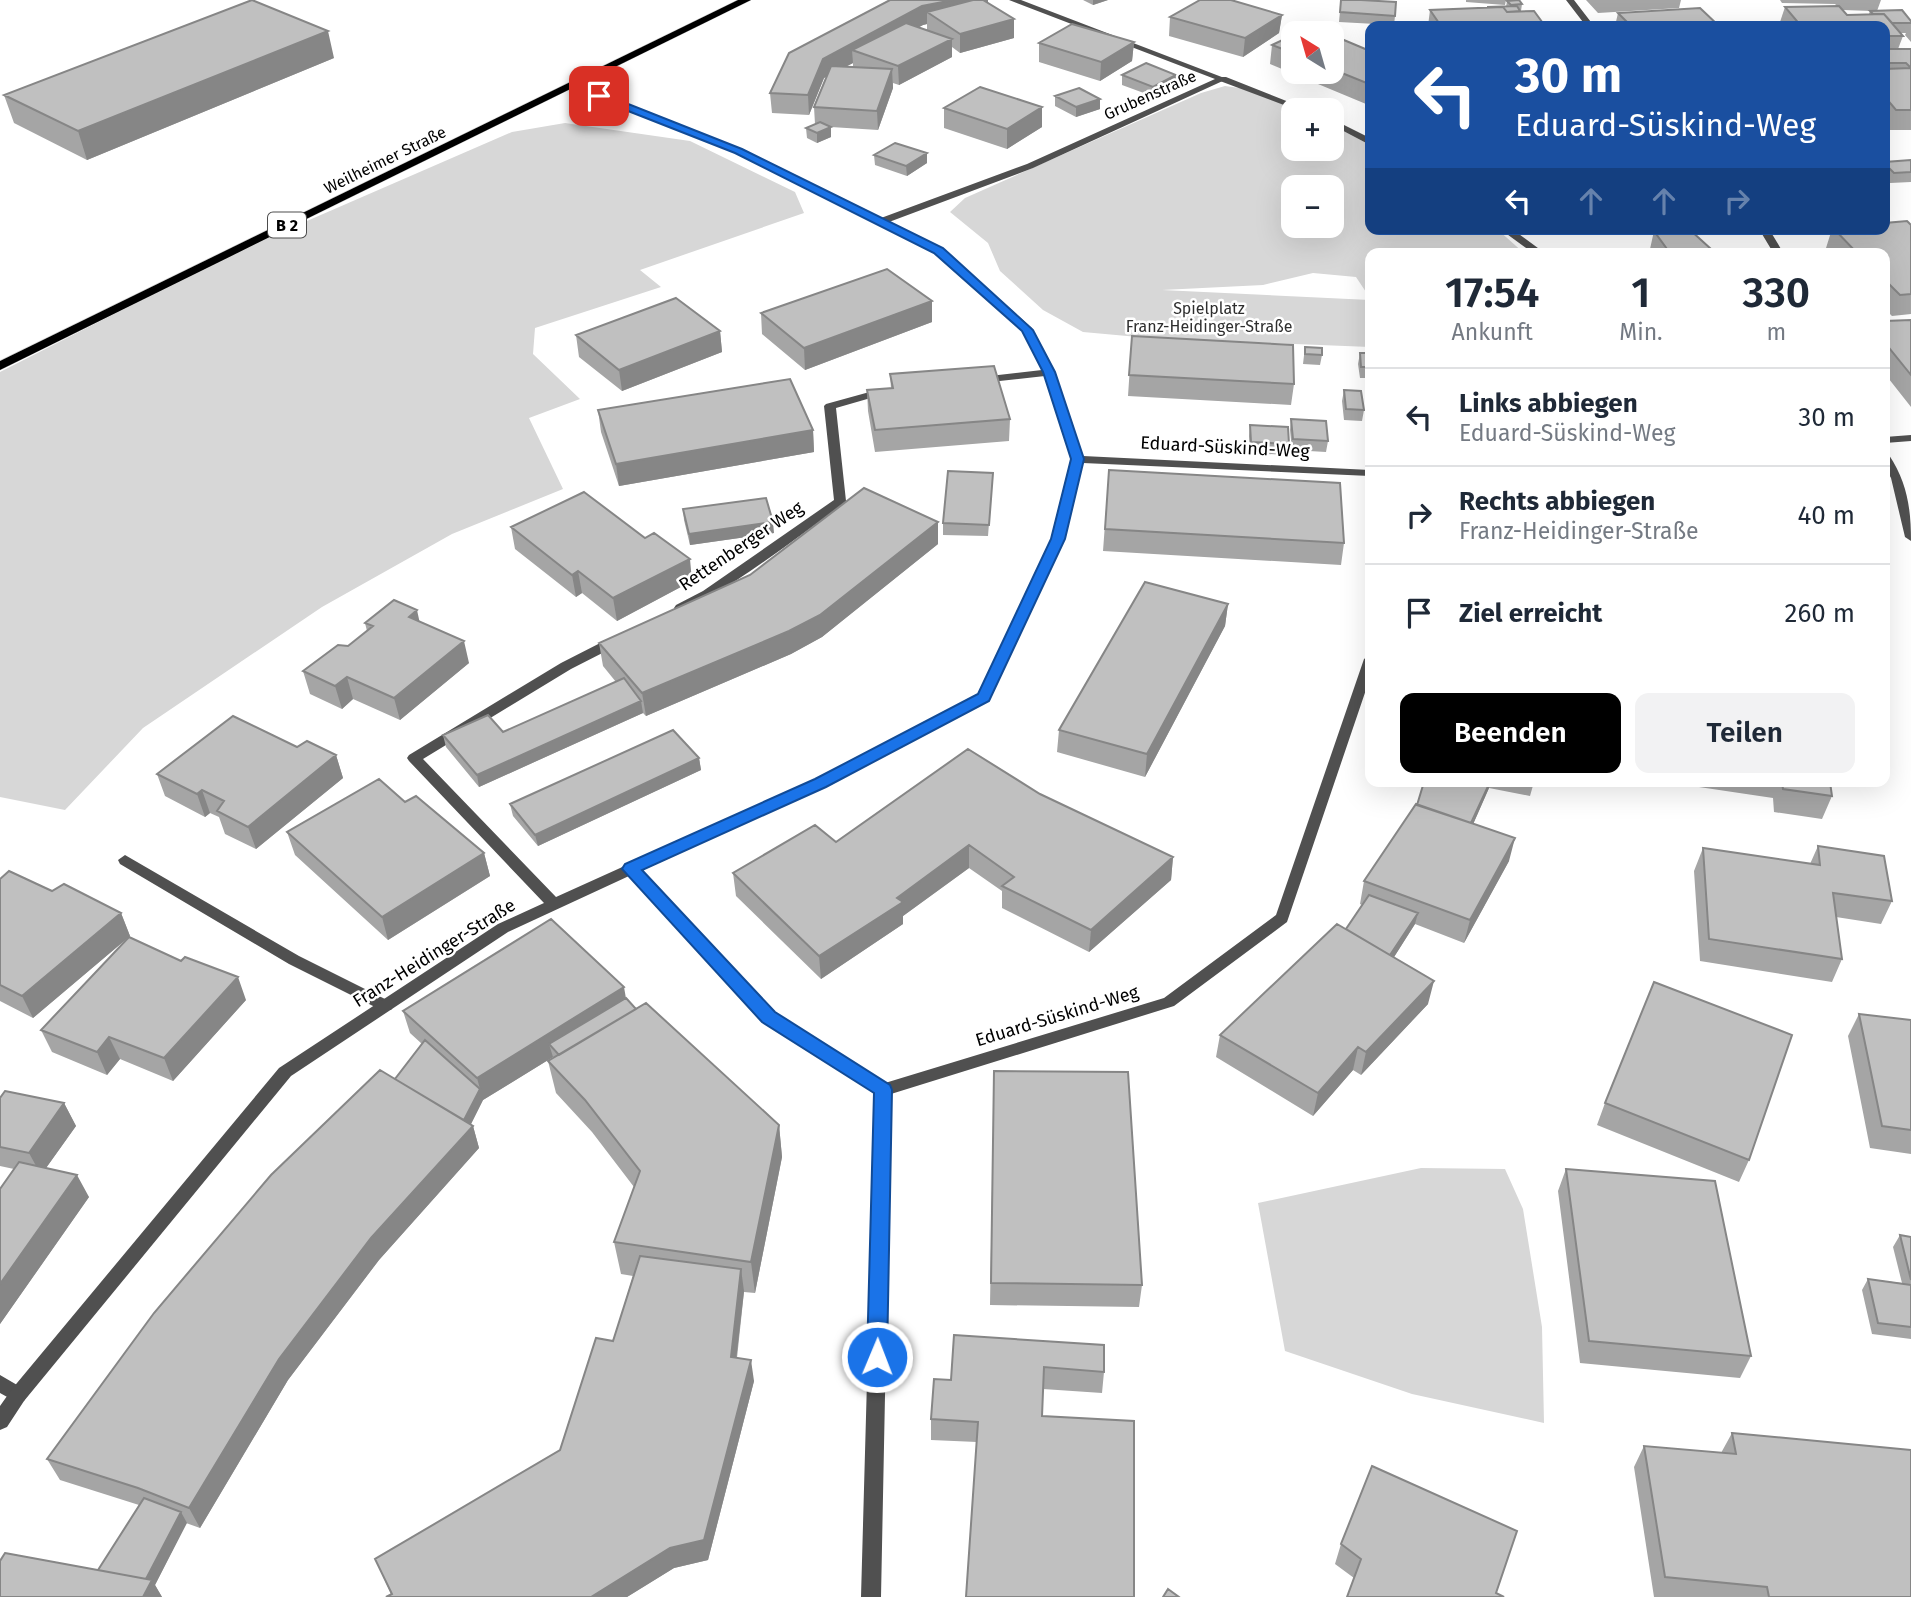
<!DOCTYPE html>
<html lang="de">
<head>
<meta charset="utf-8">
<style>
	:root { --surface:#fff; --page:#f2f2f3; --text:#1f2937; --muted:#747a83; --line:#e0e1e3; --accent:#000 }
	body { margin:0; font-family:"Fira Sans",sans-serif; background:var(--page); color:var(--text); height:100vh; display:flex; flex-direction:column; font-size:26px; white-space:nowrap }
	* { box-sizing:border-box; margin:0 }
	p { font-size:23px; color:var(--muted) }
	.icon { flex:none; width:38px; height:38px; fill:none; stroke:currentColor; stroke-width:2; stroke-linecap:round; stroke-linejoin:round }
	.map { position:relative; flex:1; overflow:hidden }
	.sheet { position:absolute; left:1365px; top:248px; width:525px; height:539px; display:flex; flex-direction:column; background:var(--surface); border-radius:14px; box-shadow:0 7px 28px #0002 }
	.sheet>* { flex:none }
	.banner { position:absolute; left:1365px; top:21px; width:525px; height:214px; border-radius:14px; box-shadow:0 7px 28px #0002; background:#1a4fa0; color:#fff; overflow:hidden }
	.needle { width:46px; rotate:323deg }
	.tools { position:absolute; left:1281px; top:21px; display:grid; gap:14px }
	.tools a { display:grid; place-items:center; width:63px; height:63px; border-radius:14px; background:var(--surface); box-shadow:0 7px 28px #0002; font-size:35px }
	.pin { position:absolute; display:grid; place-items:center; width:60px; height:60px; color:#fff; margin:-30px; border-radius:14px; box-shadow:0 4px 10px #0006 }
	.me { position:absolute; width:77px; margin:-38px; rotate:1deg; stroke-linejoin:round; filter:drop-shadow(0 0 5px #0008) }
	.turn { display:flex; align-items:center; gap:24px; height:147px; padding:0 35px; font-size:32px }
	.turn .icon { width:91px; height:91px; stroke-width:2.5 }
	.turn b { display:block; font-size:49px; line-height:60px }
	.lanes { display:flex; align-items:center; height:66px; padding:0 35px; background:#0003; justify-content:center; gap:35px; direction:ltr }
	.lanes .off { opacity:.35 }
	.eta { display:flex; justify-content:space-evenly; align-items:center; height:119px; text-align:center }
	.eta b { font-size:42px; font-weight:600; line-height:49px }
	.action { display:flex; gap:14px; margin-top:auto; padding:14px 35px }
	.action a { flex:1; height:80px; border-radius:14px; background:var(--accent); color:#fff; font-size:28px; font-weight:600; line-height:80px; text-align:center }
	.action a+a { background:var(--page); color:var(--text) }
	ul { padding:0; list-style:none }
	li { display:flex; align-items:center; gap:21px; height:98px; padding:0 35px; border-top:2px solid var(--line) }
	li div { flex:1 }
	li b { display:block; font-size:26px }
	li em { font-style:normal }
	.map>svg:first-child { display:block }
	.green { fill:#d7d7d7; fill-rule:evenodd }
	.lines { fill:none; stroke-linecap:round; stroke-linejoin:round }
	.primary-casing { stroke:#dbdbdb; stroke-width:1 }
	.service { fill:#505050; fill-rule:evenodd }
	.minor { fill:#505050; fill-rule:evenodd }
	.primary { fill:#000; fill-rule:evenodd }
	.wall { fill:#a5a5a5; fill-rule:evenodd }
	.shaded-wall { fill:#868686 }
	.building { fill:#c0c0c0; stroke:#868686; stroke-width:2 }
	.route { fill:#1a73e8; stroke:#114b97; stroke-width:2 }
	.labels { text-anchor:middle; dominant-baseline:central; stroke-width:5; stroke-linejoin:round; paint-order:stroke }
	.far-street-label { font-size:16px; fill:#000; stroke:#fff }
	.shield { fill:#fff; stroke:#4c4c4c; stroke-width:2 }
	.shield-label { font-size:16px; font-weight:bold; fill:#000 }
	.far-park-label { font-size:16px; fill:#2e2e2e; stroke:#fff }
	.street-label { font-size:18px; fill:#000; stroke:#fff }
</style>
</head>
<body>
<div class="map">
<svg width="1911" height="1597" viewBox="0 0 1911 1597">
	<rect width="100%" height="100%" fill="#fff"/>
	<path class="green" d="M1225 86 1247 89 1299 110H1293V149H1332V125L1370 145V229H1497L1525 254H1370V298L1356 277 1313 273 1263 285 1162 290 1370 300V347L1149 338 1083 332 1043 310 1000 271 988 243 950 212 965 198 1201 93ZM1293 187H1332V226H1293Z
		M565 123 690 141 795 192 804 213 640 270 661 287 535 328 533 354 580 399 529 418 563 489 452 534 322 607 143 728 65 810 0 797V372L240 250 512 132Z
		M1421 1168 1505 1169 1523 1209 1542 1327 1544 1423 1412 1394 1285 1351 1258 1203Z"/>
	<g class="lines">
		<g class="primary-casing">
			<path id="primary" d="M738 0H751L0 370V361Z"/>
		</g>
		<path class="service" d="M1220 77H1226L1309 110H1297L1220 81Z
			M1332 119 1370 138V145L1332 125Z
			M1500 229H1512L1542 251 1533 253Z
			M125 855 299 956 391 1002 394 1006 391 1010H381L289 964 120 864 118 860Z
			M0 1375 24 1389 27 1395 24 1401 18 1403 0 1393Z"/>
		<path class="minor" d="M1009 0H1021L1227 79 1033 168 889 222 943 249 1032 328 1054 372 1083 456 1370 470V476L1083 463 1064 539 989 700 825 786 641 871 774 1013 885 1083 1164 998 1276 915 1364 659 1370 655V678L1287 922 1174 1006 891 1094 881 1597H861L875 1093 762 1021 629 876 508 932 291 1076 24 1401 7 1427 0 1430V1406L12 1389 279 1068 498 924 544 903 409 761 407 758 409 755 561 663 610 638H620L621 641 620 644 571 669 423 759 556 897 815 780 979 694 1052 539 1072 459 1045 376 981 383 976 380 981 377 1042 370 1023 332 935 253 736 153 570 86 577 84 742 149 881 218 1027 164 1215 79Z
			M1566 0H1574L1594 26H1586Z
			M1759 229H1769L1784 254H1774Z
			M884 388 890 391 888 393 836 408 846 501 844 504C819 521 697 615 676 611L674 608 676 605 703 591 834 500 824 406 826 404Z
			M1911 435V441L1885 443V437Z
			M1885 454 1889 455C1907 482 1911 508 1911 541L1905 537 1891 478 1885 467Z"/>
		<use href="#primary" class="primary"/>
	</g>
	<path class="wall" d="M890 0 988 3 1014 19V38L960 53 952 47V57L899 85 893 83V88L878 130 831 127V137L817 143 807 138 806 128 815 124 814 107 827 76 824 78 809 115 772 113 770 93ZM927 24V30L919 27 923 25ZM853 63V67H845Z
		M1083 0H1108L1093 5Z
		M1341 0 1395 16 1394 25 1339 22Z
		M1466 0H1506L1505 5 1466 2Z
		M1586 0H1681L1679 8 1598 13Z
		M1780 0H1881L1877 11 1911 21V42L1905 35 1906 33H1900L1903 36 1898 49H1911V130H1889L1885 124V26H1780L1779 25 1785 7 1837 6 1835 4 1782 3ZM1843 10 1872 11H1870L1869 14 1847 15Z
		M1507 1 1522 4 1521 11 1545 26H1428L1430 10 1506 7Z
		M1618 13 1719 26H1615Z
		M1282 15 1279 33 1243 57 1169 36 1170 17Z
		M1293 35V72H1332V35L1370 51V102L1366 104 1270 64 1272 45Z
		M1134 42 1132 61 1100 81 1039 62V43Z
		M334 58 87 160 14 123 4 95Z
		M1122 75 1176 84 1152 96 1122 85Z
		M1055 96 1100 109 1076 117 1055 106Z
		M1042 107V127L1007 149 944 128V108Z
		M927 153V163L907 176 875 165 874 155Z
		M1911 160V182L1890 183 1885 178V162Z
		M1911 225V314L1892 316 1885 309V254H1831L1826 248 1832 229H1885Z
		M1654 231 1711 249 1727 254H1631L1632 249H1650Z
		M932 301V322L805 370 762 334 761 313Z
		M1911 320V407L1885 374V321Z
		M720 331 722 352 622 391 579 357 576 335Z
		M1132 336 1294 384 1291 405 1128 396Z
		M1305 347 1322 355 1320 365 1303 364Z
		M1360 353H1370V378H1360L1358 364Z
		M890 374 1010 419 1009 441 875 452 868 411 867 390 891 388Z
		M1344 390 1364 410 1362 421 1344 420 1342 401Z
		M598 410 813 430 814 452 619 486 601 432Z
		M1291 419 1328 441 1326 452 1292 450 1290 430Z
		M1250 425 1289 444 1287 455 1250 453 1249 436Z
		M1109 470 1344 543 1341 565 1103 551Z
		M993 473 988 536 943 535V523Z
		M683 509 774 533 690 545 684 520Z
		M938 522V544L822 637 791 654 646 716 643 713 479 787 446 747 443 735 503 732 616 682 603 666 599 643Z
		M511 527 692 581 617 621 582 593 576 597 515 549Z
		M1228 604 1225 626 1145 777 1057 752 1059 730Z
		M419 621 469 663 400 720 353 699 342 709 310 694 303 671 348 646 367 631 365 623Z
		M297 747 336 755 343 778 256 849 225 834 219 817 210 813 205 817 165 796 157 774Z
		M699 758 701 770 538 846 513 816 510 804Z
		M1424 782H1534L1530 796 1489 788 1473 824 1509 861 1464 943 1415 924 1394 957 1428 1004 1361 1075 1353 1070 1313 1116 1216 1057 1220 1035 1346 929 1362 905 1360 904 1364 881 1417 805Z
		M1699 782H1830L1832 796 1822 819 1774 812 1773 798 1699 787Z
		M1040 794 1173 857 1171 880 1089 952 1002 908V891L969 868 903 916V924L821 979 736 896 733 873 836 842Z
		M405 802 484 853 490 876 388 940 295 855 287 832Z
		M1818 846 1892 901 1881 924 1836 917 1842 959 1832 982 1700 961 1694 871 1703 848 1810 864Z
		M0 879 52 891 121 913 130 936 33 1018 0 1001Z
		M626 998 636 1009 779 1125 782 1157 755 1293 744 1292 737 1358 754 1381 708 1560 674 1568 627 1597H386L391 1594 375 1559 560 1450 613 1341 633 1276 621 1274 614 1242 634 1187 592 1132 556 1093 548 1061 554 1058 553 1057 483 1100 471 1124 473 1126 479 1148 379 1260 288 1380 200 1528 186 1523 155 1585 162 1597H0L98 1570 139 1505 60 1480 47 1459 395 1079 422 1044 410 1033 403 1011Z
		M246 1000 173 1081 120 1059 107 1075 52 1052 41 1030Z
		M1859 1014 1911 1020V1154L1870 1148 1848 1036Z
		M994 1071 1142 1285 1139 1307 990 1305Z
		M0 1098 64 1103 76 1126 46 1168 89 1197 0 1324V1189L14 1169 0 1166Z
		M1605 1103 1749 1160 1739 1182 1597 1125Z
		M1566 1169 1751 1356 1740 1378 1580 1363 1558 1191Z
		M1900 1235 1911 1237V1339L1872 1334 1862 1290 1868 1279 1902 1283 1893 1247Z
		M954 1335 1104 1372 1102 1393 1043 1389 977 1442 931 1440V1419L951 1380Z
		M1732 1433 1911 1597H1654L1634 1467 1644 1446 1721 1453Z
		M1341 1544 1496 1593 1354 1578 1335 1564Z"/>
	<path class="shaded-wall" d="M953 0H988V11L927 12V24L923 25 867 55 852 50 853 63 824 78 809 115 808 95 823 59 922 6Z
		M1093 0H1108L1093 5Z
		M1282 15 1279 33 1243 57 1245 38Z
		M1014 19V38L960 53V34Z
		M328 31 334 58 87 160 78 131Z
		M952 39V57L899 85 898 66Z
		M1134 42 1132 61 1100 81 1101 62Z
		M892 69 893 88 878 130 877 111Z
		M1176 75V84L1152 96 1153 87Z
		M1369 84H1370V102L1366 104Z
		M1100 99V109L1076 117V107Z
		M1042 107V127L1007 149V129Z
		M831 127V137L817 143V133Z
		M927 153V163L907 176 906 166Z
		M932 301V322L805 370 804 348Z
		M720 331 722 352 622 391 619 370Z
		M813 430 814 452 619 486 616 464Z
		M773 522 774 533 690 545 689 534Z
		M938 522V544L822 637 791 654 646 716 642 693Z
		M690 559 692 581 617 621 613 598Z
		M578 571 582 593 576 597 572 575Z
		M1228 604 1225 626 1145 777 1147 754Z
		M417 610 422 633 409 617Z
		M464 641 469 663 400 720 394 698Z
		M347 677 353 699 342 709 335 686Z
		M641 701 643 713 479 787 477 775Z
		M336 755 343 778 256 849 248 827Z
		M699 758 701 770 538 846 535 835Z
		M1490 782H1491L1489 788 1464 845 1467 834Z
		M202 790 210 813 205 817 197 794Z
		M1515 838 1509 861 1464 943 1470 920Z
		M969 845V868L903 916V924L821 979 819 956 897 898Z
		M484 853 490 876 388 940 382 917Z
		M1173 857 1171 880 1089 952 1091 930Z
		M121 913 130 936 33 1018 22 996Z
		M1418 913 1415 924 1382 976 1385 964Z
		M238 977 246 1000 173 1081 164 1058Z
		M1434 981 1428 1004 1361 1075 1366 1052Z
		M624 987 628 1010 549 1044 553 1057 483 1100 477 1078Z
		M109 1037 120 1059 107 1075 97 1052Z
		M1358 1047 1353 1070 1313 1116 1318 1093Z
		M480 1089 483 1100 467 1132 473 1126 479 1148 379 1260 288 1380 200 1528 189 1508 279 1359 371 1238 460 1127Z
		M64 1103 76 1126 41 1175 29 1153Z
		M779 1125 782 1157 755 1293 751 1262Z
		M77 1175 89 1197 0 1324V1284Z
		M741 1269 744 1291 734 1378 731 1357Z
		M751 1360 754 1381 708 1560 674 1568 627 1597H591Z
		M181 1512 187 1523 155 1585 162 1597H143V1586Z"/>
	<path class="building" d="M252 0 328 31 78 131 4 95Z
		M890 0H953L922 6 823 59 808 95 770 93 789 53Z
		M973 0H983L1014 19 960 34 927 12Z
		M1200 0H1231L1282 15 1245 38 1170 17Z
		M1341 0H1361L1396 2 1395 16 1340 12Z
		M1519 0 1522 4 1511 5 1507 1Z
		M1517 6 1520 11 1507 12 1503 7H1487Z
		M1839 6 1847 15 1884 14 1903 36H1885V26H1801L1785 7Z
		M1503 7 1507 12 1534 11 1545 26H1441L1430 10Z
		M1700 8 1719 26H1631L1618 13Z
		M1902 10 1911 21V23H1892L1884 14H1873L1870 11Z
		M906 23 952 39 898 66 852 50Z
		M1072 24 1134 42 1101 62 1039 43Z
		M1312 27 1327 33H1298Z
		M1293 35V53L1272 45Z
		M1332 35 1370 51V84H1369L1332 69Z
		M1885 49H1911V68L1906 63H1885Z
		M1146 63 1176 75 1153 87 1122 75Z
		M831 66 892 69 877 111 814 107Z
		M1911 68V110H1896L1885 97V69Z
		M980 87 1042 107 1007 129 944 108Z
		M1079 88 1100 99 1076 107 1055 96Z
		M820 122 831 127 817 133 806 128Z
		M895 143 927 153 906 166 874 155Z
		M1911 160V172L1894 173 1885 164V162Z
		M1907 221 1911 225V294L1900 295 1885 280V254H1858L1834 229H1885V223Z
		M1681 229H1689L1711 249 1725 250 1727 254H1634L1632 249H1667L1654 231Z
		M887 269 932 301 804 348 761 313Z
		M676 298 720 331 619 370 576 335Z
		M1911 320V375L1885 343V321Z
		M1132 336 1293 345 1294 384 1129 375Z
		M1305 347 1322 348V355L1305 354Z
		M1360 353H1370V367H1361Z
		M994 366 1010 419 875 430 867 390 893 388 890 374Z
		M790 379 813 430 616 464 598 410Z
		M1344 390 1361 391 1364 410 1346 409Z
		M1291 419 1326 421 1328 441 1293 439Z
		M1250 425 1288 427 1289 444 1251 442Z
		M1109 470 1340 483 1344 543 1105 529Z
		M948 471 993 473 989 525 943 523Z
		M864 488 938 522 820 615 789 631 642 693 599 643 750 575Z
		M584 492 645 538 654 533 690 559 613 598 578 571 572 575 511 527Z
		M766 498 773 522 689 534 683 509Z
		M1145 582 1228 604 1147 754 1059 730Z
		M394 600 417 610 409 617 464 641 394 698 347 677 335 686 303 671 338 645 348 646 373 626 365 623Z
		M624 678 641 701 477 775 443 735 488 715 503 732Z
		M233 716 297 747 307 741 336 755 248 827 217 811 224 801 202 790 197 794 157 774Z
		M673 730 699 758 535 835 510 804Z
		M968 749 1040 794 1173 857 1091 930 1002 886 1014 877 969 845 897 898 903 902 819 956 733 873 815 825 836 842Z
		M379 779 405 802 416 796 484 853 382 917 287 832Z
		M1424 782H1490L1471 823 1417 805Z
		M1782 782H1830L1832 796 1783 789Z
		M1416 804 1515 838 1470 920 1364 881Z
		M1818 846 1884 856 1892 901 1833 893 1842 959 1709 939 1703 848 1820 865Z
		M9 871 52 891 64 884 121 913 22 996 0 985V879Z
		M1369 895 1418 913 1390 955 1346 929Z
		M551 919 624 987 477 1078 403 1011Z
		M1337 924 1434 981 1366 1052 1358 1047 1318 1093 1220 1035Z
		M129 937 181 961 185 957 238 977 164 1058 109 1037 97 1052 41 1030Z
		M1654 982 1792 1035 1749 1160 1605 1103Z
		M626 998 636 1009 559 1055 549 1044Z
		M646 1003 779 1125 751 1262 614 1242 640 1171 585 1100 548 1061Z
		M1859 1014 1911 1020V1130L1882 1126Z
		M425 1040 480 1089 464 1120 395 1079Z
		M380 1070 473 1126 371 1238 279 1359 189 1508 138 1488 47 1459 154 1313 271 1175Z
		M994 1071 1128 1072 1142 1285 991 1283Z
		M5 1091 64 1103 29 1153 0 1147V1098Z
		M19 1162 77 1175 0 1284V1189Z
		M1566 1169 1715 1181 1751 1356 1589 1341Z
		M1900 1235 1911 1237V1280Z
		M640 1256 741 1269 731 1357 751 1360 704 1540 670 1548 591 1597H386L392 1594 375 1559 560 1450 596 1338 613 1341Z
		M1868 1279 1911 1285V1327L1878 1323Z
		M954 1335 1104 1345V1372L1044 1367 1042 1416 1134 1421V1597H966L978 1422 931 1419 934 1379 951 1380Z
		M1732 1433 1911 1450V1597H1769L1767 1587 1665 1577 1644 1446 1736 1454Z
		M1372 1466 1517 1531 1496 1593 1504 1597H1347L1361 1559 1341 1544Z
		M144 1498 181 1512 146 1579 98 1570Z
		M5 1553 152 1580 143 1597H0V1561Z
		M1168 1589 1179 1597H1163Z"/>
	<path class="route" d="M595 94H603L742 149 943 248 1033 330 1055 372 1084 459 1065 539 989 701 826 787 642 870 775 1012 890 1085 892 1090 887 1357 884 1363 877 1366 870 1363 867 1357 874 1093 762 1022 622 869 625 864 815 779 978 694 1051 539 1071 459 1043 372 1022 331 934 253 735 153 595 98Z"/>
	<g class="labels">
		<g class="far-street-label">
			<text transform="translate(1150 95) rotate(-24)">Grubenstraße</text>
			<text transform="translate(385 160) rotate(-26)">Weilheimer Straße</text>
		</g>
		<rect class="shield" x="268" y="212.5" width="38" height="25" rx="5"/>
		<g class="shield-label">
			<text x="287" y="225">B 2</text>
		</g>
		<g class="far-park-label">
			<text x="1209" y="308">Spielplatz<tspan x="1209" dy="18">Franz-Heidinger-Straße</tspan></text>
		</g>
		<g class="street-label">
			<text transform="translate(1225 447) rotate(3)">Eduard-Süskind-Weg</text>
			<text transform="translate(741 546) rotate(-34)">Rettenberger Weg</text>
			<text transform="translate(434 953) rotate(-32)">Franz-Heidinger-Straße</text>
			<text transform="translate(1057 1016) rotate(-17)">Eduard-Süskind-Weg</text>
		</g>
	</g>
</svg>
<div class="tools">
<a><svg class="needle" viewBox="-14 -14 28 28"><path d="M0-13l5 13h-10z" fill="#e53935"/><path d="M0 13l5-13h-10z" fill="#747a83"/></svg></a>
<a>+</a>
<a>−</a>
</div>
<div class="pin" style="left:599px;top:96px;background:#d93025"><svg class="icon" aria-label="arrive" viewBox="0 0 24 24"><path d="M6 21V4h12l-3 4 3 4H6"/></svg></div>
<svg class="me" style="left:877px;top:1357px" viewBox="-20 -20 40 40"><circle r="17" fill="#1a73e8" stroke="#fff" stroke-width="3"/><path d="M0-11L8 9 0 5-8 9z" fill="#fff"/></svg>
<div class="banner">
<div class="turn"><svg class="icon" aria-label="left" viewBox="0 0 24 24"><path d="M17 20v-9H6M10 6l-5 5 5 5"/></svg><div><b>30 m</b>Eduard-Süskind-Weg</div></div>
<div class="lanes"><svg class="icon" aria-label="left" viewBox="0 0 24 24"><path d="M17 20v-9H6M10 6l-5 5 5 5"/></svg><svg class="icon off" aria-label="ahead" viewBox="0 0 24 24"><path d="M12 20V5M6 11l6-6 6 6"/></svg><svg class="icon off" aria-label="ahead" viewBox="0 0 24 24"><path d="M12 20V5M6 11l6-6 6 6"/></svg><svg class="icon off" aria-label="right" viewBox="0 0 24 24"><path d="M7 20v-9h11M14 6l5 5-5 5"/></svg></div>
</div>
<section class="sheet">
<div class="eta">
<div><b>17:54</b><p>Ankunft</p></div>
<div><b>1</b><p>Min.</p></div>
<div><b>330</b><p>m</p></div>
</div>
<ul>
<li><svg class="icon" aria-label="left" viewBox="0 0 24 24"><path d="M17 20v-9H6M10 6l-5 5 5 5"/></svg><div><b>Links abbiegen</b><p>Eduard-Süskind-Weg</p></div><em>30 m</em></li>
<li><svg class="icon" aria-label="right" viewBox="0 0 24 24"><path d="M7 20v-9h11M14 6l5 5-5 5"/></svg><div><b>Rechts abbiegen</b><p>Franz-Heidinger-Straße</p></div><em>40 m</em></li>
<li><svg class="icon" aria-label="arrive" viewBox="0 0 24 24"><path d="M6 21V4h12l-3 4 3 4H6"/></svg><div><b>Ziel erreicht</b></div><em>260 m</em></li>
</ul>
<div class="action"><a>Beenden</a><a>Teilen</a></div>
</section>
</div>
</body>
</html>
